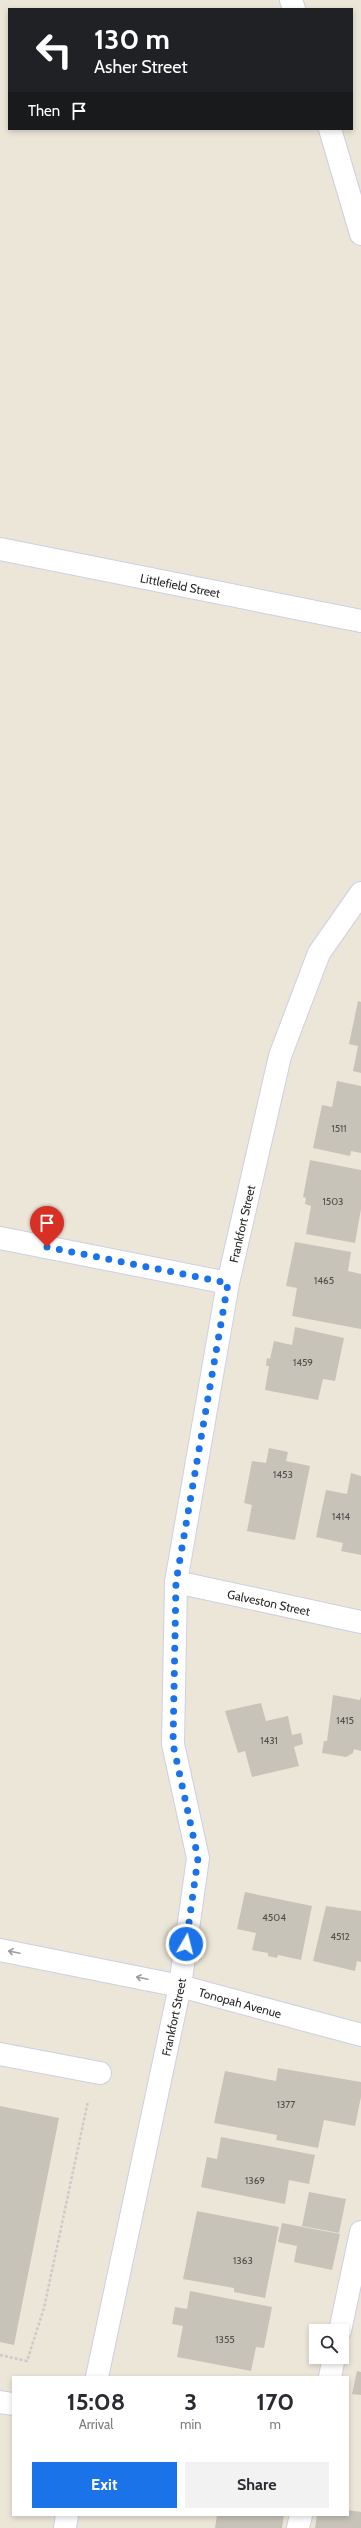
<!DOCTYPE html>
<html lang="en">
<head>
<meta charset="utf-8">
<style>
	:root { --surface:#fff; --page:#f2f2f3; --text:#2b2b33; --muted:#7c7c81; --accent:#1a73e8 }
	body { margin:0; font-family:Cabin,sans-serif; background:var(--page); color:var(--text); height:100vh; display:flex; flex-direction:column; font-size:15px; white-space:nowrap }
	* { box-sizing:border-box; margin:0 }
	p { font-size:13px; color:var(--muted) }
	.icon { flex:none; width:22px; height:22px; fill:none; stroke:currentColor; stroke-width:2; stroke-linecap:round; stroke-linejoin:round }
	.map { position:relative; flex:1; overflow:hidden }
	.drawer { position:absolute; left:12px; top:2376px; width:337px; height:140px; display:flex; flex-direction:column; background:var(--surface); border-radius:0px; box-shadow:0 2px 6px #0003 }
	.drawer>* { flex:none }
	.top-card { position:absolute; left:8px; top:8px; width:345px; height:122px; border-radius:0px; box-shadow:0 2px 6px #0003; background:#202124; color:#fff; overflow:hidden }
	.controls { position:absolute; left:309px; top:2324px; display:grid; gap:8px }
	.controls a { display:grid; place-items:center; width:40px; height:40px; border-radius:0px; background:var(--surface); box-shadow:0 2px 6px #0003; font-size:20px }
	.pin { position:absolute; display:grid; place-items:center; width:34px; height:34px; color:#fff; margin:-41px -17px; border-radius:50% 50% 50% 0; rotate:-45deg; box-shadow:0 0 4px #0007 }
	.pin .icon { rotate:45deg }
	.me { position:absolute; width:44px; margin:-22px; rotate:8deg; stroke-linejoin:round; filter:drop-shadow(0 0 3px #0008) }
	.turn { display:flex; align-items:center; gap:14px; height:84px; padding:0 20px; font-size:18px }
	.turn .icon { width:52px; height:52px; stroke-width:2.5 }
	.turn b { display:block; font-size:28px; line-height:34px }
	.then { display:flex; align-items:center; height:38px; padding:0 20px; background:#0003; gap:8px; font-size:15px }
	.eta { display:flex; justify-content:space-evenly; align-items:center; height:68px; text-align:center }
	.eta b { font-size:24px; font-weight:800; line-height:28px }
	.button { display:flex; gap:8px; margin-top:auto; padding:8px 20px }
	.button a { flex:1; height:46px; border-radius:0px; background:var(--accent); color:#fff; font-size:16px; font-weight:800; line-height:46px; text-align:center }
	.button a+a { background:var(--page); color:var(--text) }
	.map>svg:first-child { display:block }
	.building { fill:#c7c3b8 }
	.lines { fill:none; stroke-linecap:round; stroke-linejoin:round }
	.minor-casing { stroke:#cecfe3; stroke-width:24 }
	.path { stroke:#cbcbcb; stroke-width:2.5; stroke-dasharray:3 2; stroke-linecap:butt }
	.minor { stroke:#fff; stroke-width:22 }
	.oneway { stroke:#9e9e9e }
	.route { stroke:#1a73e8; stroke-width:7; stroke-dasharray:0 12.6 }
	.labels { text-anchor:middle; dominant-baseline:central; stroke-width:3.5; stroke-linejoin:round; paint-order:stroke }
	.number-label { font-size:10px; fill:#504f4c }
	.street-label { font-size:12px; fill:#282828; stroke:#fff }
</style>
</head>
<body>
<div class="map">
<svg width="361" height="2528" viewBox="0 0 361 2528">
	<rect width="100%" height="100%" fill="#ece6d8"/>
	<path class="building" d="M358 1001 361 1002V1073L353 1071 358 1046 349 1044Z
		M337 1081 361 1086V1153L351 1151 350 1156 313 1148 322 1105 332 1107Z
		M310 1160 361 1170V1209L355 1243 306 1234 311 1206 305 1204 306 1198 303 1197Z
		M295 1242 351 1252 348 1271 361 1274V1329L292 1316 297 1288 286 1286Z
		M295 1327 344 1338 335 1381 323 1379 318 1400 265 1390 269 1366H266L267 1358 270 1359 274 1341 292 1345Z
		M269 1448 288 1452 286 1461 310 1466 295 1540 247 1531 252 1505 244 1503 252 1461 266 1463Z
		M351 1473 361 1476V1555L341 1551 343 1543 316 1537 326 1490 347 1494Z
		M333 1695 360 1700 361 1696V1751L354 1749 353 1753 346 1757 322 1753 324 1741H327Z
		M261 1703 266 1721 288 1716 292 1735 301 1733 303 1744 294 1747 299 1766 252 1777 245 1751 238 1753 225 1711Z
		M245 1892 312 1906 301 1960 278 1955 277 1958 268 1956V1953L252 1950 256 1933 237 1929Z
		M326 1906 361 1911V1962L357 1961 355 1971 313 1961Z
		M278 2068 361 2082V2097L355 2126 324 2120 318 2148 276 2140 277 2135 214 2123 225 2071 276 2081Z
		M0 2106 59 2118 14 2345 0 2342Z
		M221 2137 315 2155 309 2184 289 2180 285 2204 201 2187 207 2157 217 2159Z
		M309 2192 346 2199 339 2233 302 2226Z
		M197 2211 279 2227 265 2298 234 2292V2288L183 2279Z
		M282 2223 340 2234 332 2270 294 2262 297 2246 278 2242Z
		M190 2291 272 2307 264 2348 256 2347 251 2371 177 2357 183 2326 172 2324 175 2307 187 2309Z
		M357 2371 361 2372V2395L352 2394Z
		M348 2510 361 2512V2528H315L317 2515H348Z
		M217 2515H284L282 2528H215Z"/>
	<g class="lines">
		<g class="minor-casing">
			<g id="minor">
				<path d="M291 0 294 9"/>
				<path d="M330 129 361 234"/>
				<path id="s1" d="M0 549 361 621"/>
				<path d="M0 1238 228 1283"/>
				<path id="s2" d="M176 1582 361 1622"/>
				<path id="s3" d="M0 1950 180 1986 361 2035"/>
				<path d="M0 2054 100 2073"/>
				<path d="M340 2331 361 2232"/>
				<path id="s4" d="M97 2377 180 1986 198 1858 173 1744 176 1582 228 1283 280 1056 319 953 361 893"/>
				<path d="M330 2377 334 2357"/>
				<path d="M0 2402 13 2404"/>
				<path d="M65 2528 67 2515"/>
				<path d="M298 2528 301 2515"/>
			</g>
		</g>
		<path class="path" d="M0 2355 27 2361 44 2308 88 2101"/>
		<use href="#minor" class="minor"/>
	</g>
	<defs><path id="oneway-shaft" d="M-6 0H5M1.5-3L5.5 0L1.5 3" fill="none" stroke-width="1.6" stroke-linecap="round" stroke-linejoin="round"/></defs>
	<g class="oneway">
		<use href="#oneway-shaft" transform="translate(14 1952) rotate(-168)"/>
		<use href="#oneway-shaft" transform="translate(142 1978) rotate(-168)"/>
	</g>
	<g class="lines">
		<path class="route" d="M47 1247 228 1283 176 1582 173 1744 198 1858 186 1944"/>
	</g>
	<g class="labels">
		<g class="number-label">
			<text x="339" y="1128">1511</text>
			<text x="333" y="1201">1503</text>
			<text x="324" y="1280">1465</text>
			<text x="303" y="1362">1459</text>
			<text x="283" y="1474">1453</text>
			<text x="341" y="1516">1414</text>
			<text x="345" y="1720">1415</text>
			<text x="269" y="1740">1431</text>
			<text x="274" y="1917">4504</text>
			<text x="340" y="1936">4512</text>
			<text x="286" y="2104">1377</text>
			<text x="255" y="2180">1369</text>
			<text x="243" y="2260">1363</text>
			<text x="225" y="2339">1355</text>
		</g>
		<g class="street-label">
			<text stroke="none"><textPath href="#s1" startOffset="184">Littlefield Street</textPath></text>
			<text stroke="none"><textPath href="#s4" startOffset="1172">Frankfort Street</textPath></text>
			<text stroke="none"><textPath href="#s2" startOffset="95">Galveston Street</textPath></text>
			<text stroke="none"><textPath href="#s3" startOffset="246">Tonopah Avenue</textPath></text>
			<text stroke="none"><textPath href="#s4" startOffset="368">Frankfort Street</textPath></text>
		</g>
	</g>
</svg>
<div class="controls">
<a><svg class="icon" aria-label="search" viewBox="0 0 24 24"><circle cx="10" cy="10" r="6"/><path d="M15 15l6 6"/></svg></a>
</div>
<div class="pin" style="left:47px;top:1247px;background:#d93025"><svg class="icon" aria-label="arrive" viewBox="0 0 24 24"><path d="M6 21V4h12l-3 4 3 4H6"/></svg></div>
<svg class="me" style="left:186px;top:1944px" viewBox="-20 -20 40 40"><circle r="17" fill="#1a73e8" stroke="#fff" stroke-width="3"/><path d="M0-11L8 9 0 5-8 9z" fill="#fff"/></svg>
<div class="top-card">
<div class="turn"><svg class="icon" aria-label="left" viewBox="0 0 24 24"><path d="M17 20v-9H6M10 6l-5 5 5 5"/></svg><div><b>130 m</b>Asher Street</div></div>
<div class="then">Then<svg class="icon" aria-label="arrive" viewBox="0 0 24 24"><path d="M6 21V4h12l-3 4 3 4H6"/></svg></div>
</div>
<section class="drawer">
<div class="eta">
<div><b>15:08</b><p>Arrival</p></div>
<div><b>3</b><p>min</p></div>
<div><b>170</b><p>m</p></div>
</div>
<div class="button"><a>Exit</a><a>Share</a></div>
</section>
</div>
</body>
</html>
